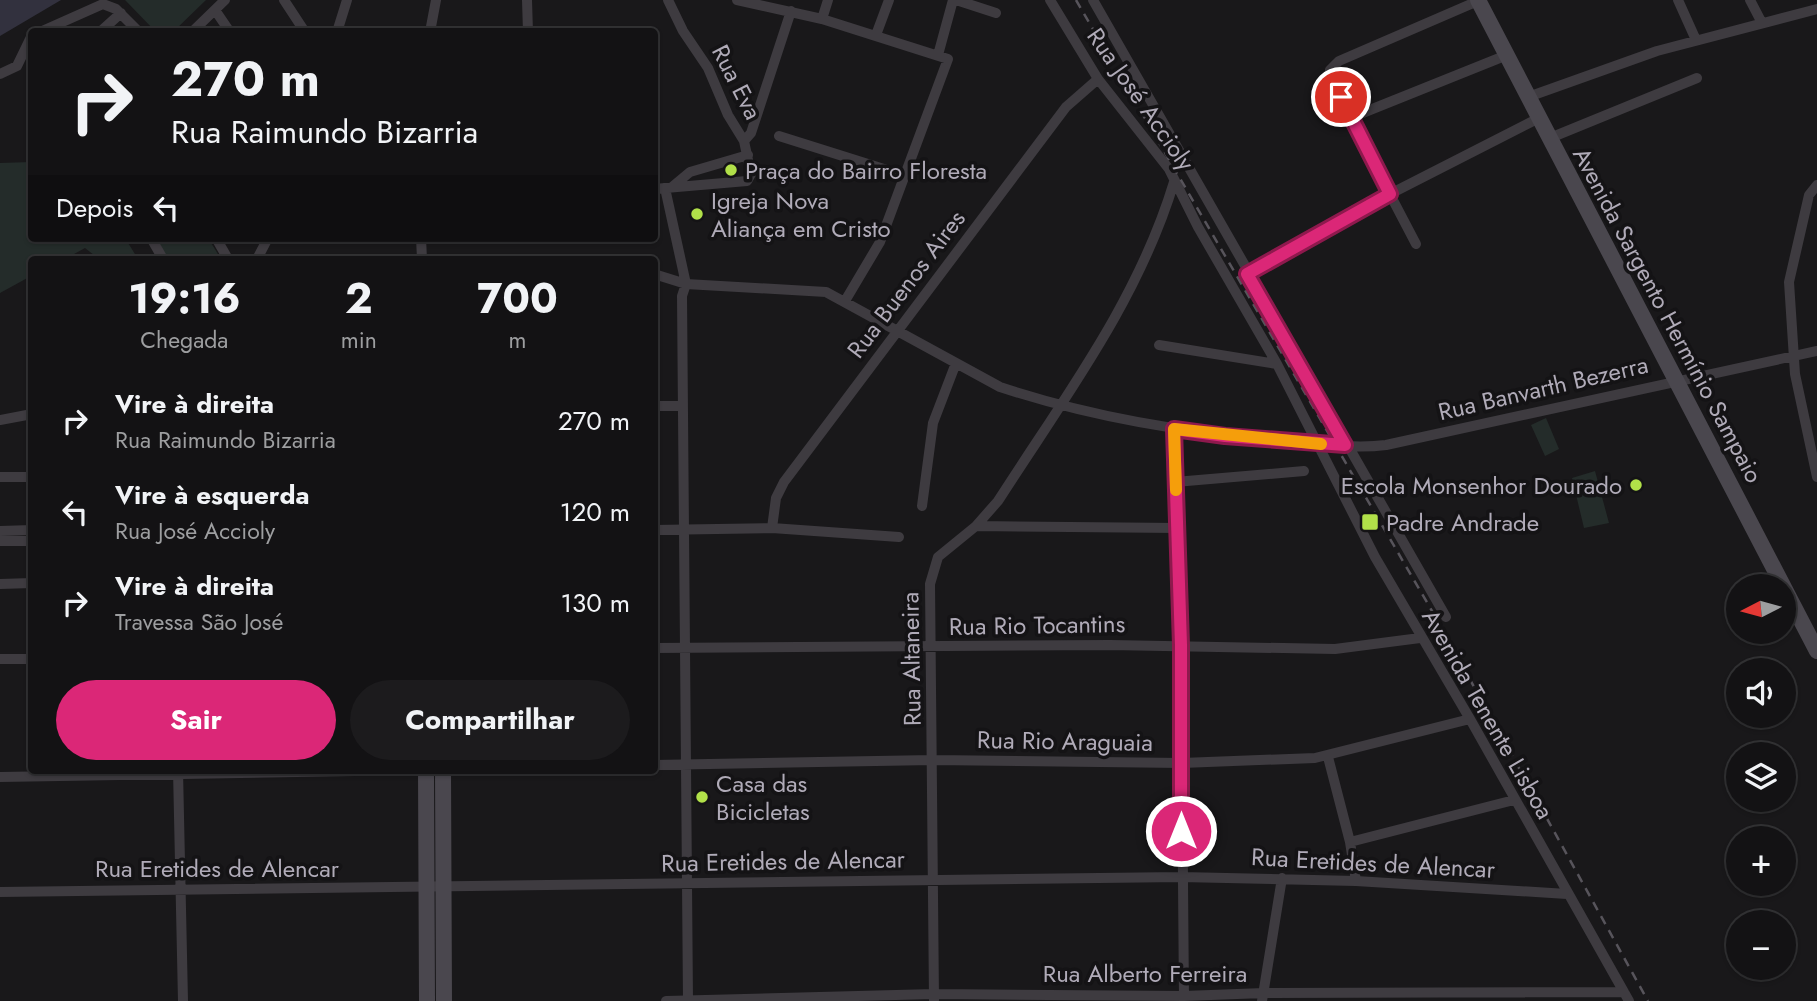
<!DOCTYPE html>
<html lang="pt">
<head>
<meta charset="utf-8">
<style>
	:root { --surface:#131214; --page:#1c1b1d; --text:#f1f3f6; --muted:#9d9ea0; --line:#323234; --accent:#db2777 }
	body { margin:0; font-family:Jost,sans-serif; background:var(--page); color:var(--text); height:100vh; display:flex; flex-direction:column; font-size:26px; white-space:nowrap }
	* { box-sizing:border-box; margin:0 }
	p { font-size:23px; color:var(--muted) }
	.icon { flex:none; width:38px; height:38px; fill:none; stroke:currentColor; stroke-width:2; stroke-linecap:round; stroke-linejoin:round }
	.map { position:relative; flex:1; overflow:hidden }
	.side { position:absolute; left:28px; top:256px; width:630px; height:518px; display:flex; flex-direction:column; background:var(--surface); border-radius:7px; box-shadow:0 2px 5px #0004,0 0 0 2px var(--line) }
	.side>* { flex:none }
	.hud { position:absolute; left:28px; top:28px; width:630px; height:214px; border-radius:7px; box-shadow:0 2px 5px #0004,0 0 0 2px var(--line); background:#131214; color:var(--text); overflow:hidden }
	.needle { width:46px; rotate:264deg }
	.tools { position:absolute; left:1726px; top:574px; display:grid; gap:14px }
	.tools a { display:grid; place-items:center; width:70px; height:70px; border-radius:50%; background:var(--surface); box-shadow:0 2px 5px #0004,0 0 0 2px var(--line); font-size:35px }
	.pin { position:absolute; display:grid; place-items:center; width:60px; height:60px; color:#fff; margin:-30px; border:4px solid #fff; border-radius:50%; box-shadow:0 2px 7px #0007 }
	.me { position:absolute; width:77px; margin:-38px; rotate:0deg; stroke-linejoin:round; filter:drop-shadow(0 0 5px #0008) }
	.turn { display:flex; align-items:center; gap:24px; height:147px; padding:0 28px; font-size:32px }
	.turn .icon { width:91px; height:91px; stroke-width:2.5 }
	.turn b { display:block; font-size:49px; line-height:60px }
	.then { display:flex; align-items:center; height:66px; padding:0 28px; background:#0003; gap:14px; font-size:26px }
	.eta { display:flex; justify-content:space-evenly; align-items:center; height:119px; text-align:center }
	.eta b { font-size:42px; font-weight:700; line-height:49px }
	.primary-button { display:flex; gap:14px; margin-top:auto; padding:14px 28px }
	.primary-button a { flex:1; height:80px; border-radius:42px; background:var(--accent); color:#fff; font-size:28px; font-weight:700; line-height:80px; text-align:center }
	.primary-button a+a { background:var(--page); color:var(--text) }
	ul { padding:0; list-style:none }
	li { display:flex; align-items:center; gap:21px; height:91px; padding:0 28px }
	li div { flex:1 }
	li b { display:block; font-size:26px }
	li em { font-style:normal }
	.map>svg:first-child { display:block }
	.green { fill:#242c2a }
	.water { fill:#32313e }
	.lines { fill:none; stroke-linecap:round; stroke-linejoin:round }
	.street { stroke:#3e3b40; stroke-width:10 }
	.secondary { stroke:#4a474e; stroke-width:16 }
	.rail { stroke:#57545b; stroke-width:2.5; stroke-dasharray:9 7; stroke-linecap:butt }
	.route-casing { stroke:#8e194d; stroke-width:18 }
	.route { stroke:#db2777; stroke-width:12 }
	.slow { stroke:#f59e0b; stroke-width:12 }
	.poi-dot { fill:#b1e049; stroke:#141315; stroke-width:2.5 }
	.labels { text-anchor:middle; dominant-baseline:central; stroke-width:7; stroke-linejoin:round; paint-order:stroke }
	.street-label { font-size:24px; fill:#b0abb8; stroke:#141315 }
	.poi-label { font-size:24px; fill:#b0abb8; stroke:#141315; text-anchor:start }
</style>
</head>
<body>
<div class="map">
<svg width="1817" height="1001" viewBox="0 0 1817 1001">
	<rect width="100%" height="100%" fill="#19181a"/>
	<path class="green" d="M125 0H206L174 31 156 32Z
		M31 162 32 238H125L138 259H99L85 248 65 259H32L31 276 0 293V163Z
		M154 238H208L221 259H167Z
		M1546 418 1559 449 1545 456 1531 425Z
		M1595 471 1609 523 1584 528 1572 478Z"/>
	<path class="water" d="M0 0H61L0 36Z"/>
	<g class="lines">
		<path class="street" d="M284 0 305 32
			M527 0 528 32
			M737 0 822 19 948 59 880 242 845 301
			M956 0 996 13
			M1050 0 1098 79 1169 169 1198 227 1277 364 1375 557 1470 719 1629 1001
			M1093 0 1446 617
			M1678 0 1696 40
			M1750 0 1762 23
			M215 10 230 32
			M822 19 828 0
			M40 32 103 4 116 9 139 32
			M100 32 121 13
			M192 32 225 0
			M337 32 347 0
			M430 32 436 0
			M876 35 889 0
			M938 55 953 0
			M0 74 17 66 32 35
			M1528 97 1657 51 1817 9
			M1350 118 1507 55
			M779 136 903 175
			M1550 138 1697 78
			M744 141 751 133 791 11
			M1817 185 1809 195 1789 282 1795 374 1817 477
			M672 187 690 172 748 155
			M665 188 686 284 682 296 688 1001
			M654 189 747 181 751 174 744 141 728 115 708 68 683 31 668 0
			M151 238 163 259
			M216 238 228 259
			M421 238 422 259
			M1416 244 1350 118 1330 70 1339 61 1478 1
			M257 259 268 238
			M654 274 686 284 826 292 1000 387C1094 418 1192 434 1290 441 1321 444 1355 449 1386 445L1817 351
			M1247 274 1390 194 1539 118
			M1159 345 1277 364
			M654 406H681
			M0 420 32 414
			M1174 429 1181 645 1184 1000
			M0 477H32
			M1175 482 1304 471
			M922 506 933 423 956 363
			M976 526 1178 528
			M772 528 776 498 784 482 1066 107 1098 79
			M654 530 772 528 899 537
			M0 531 32 530
			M0 541H32
			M0 584 32 583
			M654 648 1110 645 1335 649 1420 638
			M0 659H32
			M1328 757 1350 842 1356 881
			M654 765 933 760 1182 763 1315 758 1470 719
			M178 770 183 1001
			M0 777 413 770
			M1350 842 1514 800
			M0 892 1181 877 1356 881 1567 894
			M934 1000 930 584 938 557 976 526 998 501C1064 398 1138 301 1174 182
			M666 1001 934 994 1184 996 1264 993 1624 992
			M1262 1001 1282 878"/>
		<path class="secondary" d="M1478 0 1817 651
			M426 770 427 1001
			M443 770 444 1001"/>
		<path class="rail" d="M1076 0 1432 611 1648 1001"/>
	</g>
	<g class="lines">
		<g class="route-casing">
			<path id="route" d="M1181 831V645L1174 429 1225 436 1345 445 1247 274 1390 194 1341 97"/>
		</g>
		<use href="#route" class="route"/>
		<path class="slow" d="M1176 490 1174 429 1321 444"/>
	</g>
	<g class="poi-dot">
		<circle cx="731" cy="170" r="7"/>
		<circle cx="697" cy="214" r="7"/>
		<circle cx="1636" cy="485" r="7"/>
		<rect x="1361" y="513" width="18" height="18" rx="3.5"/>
		<circle cx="702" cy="797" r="7"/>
	</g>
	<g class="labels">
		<g class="street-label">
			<text transform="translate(737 82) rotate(63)">Rua Eva</text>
			<text transform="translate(1141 99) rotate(55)">Rua José Accioly</text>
			<text transform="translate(906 284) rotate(-53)">Rua Buenos Aires</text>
			<text transform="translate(1668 315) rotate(62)">Avenida Sargento Hermínio Sampaio</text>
			<text transform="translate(1543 388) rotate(-13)">Rua Banvarth Bezerra</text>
			<text transform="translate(1037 625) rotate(-1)">Rua Rio Tocantins</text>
			<text transform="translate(911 659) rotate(-91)">Rua Altaneira</text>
			<text transform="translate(1488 714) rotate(60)">Avenida Tenente Lisboa</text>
			<text transform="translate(1065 741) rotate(1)">Rua Rio Araguaia</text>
			<text transform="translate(783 861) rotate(-1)">Rua Eretides de Alencar</text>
			<text transform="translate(1373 863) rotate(3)">Rua Eretides de Alencar</text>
			<text x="217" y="868">Rua Eretides de Alencar</text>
			<text x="1145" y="973">Rua Alberto Ferreira</text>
		</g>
		<g class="poi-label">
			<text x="745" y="170">Praça do Bairro Floresta</text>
			<text x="711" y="200">Igreja Nova<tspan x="711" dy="28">Aliança em Cristo</tspan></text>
			<text x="1622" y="485" text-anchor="end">Escola Monsenhor Dourado</text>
			<text x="1386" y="522">Padre Andrade</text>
			<text x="716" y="783">Casa das<tspan x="716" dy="28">Bicicletas</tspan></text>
		</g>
	</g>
</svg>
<div class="tools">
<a><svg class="needle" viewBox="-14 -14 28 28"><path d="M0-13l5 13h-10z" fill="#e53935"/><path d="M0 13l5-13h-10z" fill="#9d9ea0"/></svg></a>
<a><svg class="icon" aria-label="sound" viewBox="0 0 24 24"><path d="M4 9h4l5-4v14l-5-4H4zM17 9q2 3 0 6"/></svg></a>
<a><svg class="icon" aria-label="layers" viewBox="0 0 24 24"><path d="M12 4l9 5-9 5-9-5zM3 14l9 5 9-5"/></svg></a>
<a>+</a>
<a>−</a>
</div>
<div class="pin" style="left:1341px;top:97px;background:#d93025"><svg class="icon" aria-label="arrive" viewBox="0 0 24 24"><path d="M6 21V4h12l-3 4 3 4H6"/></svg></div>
<svg class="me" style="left:1181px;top:831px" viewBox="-20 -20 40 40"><circle r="17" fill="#db2777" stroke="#fff" stroke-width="3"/><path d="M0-11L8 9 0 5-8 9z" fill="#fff"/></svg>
<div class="hud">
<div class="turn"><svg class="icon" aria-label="right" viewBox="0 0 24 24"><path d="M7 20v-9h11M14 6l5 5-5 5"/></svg><div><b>270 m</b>Rua Raimundo Bizarria</div></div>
<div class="then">Depois<svg class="icon" aria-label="left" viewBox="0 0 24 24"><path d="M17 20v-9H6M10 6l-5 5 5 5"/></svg></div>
</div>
<section class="side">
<div class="eta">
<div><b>19:16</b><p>Chegada</p></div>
<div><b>2</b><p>min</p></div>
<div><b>700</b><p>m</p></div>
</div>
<ul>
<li><svg class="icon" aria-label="right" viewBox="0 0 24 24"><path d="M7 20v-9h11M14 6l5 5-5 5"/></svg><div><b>Vire à direita</b><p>Rua Raimundo Bizarria</p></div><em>270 m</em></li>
<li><svg class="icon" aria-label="left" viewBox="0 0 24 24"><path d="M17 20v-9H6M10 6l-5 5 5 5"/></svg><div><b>Vire à esquerda</b><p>Rua José Accioly</p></div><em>120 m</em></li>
<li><svg class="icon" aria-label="right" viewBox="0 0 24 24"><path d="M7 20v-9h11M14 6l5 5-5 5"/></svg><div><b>Vire à direita</b><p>Travessa São José</p></div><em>130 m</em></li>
</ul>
<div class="primary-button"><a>Sair</a><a>Compartilhar</a></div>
</section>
</div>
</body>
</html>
